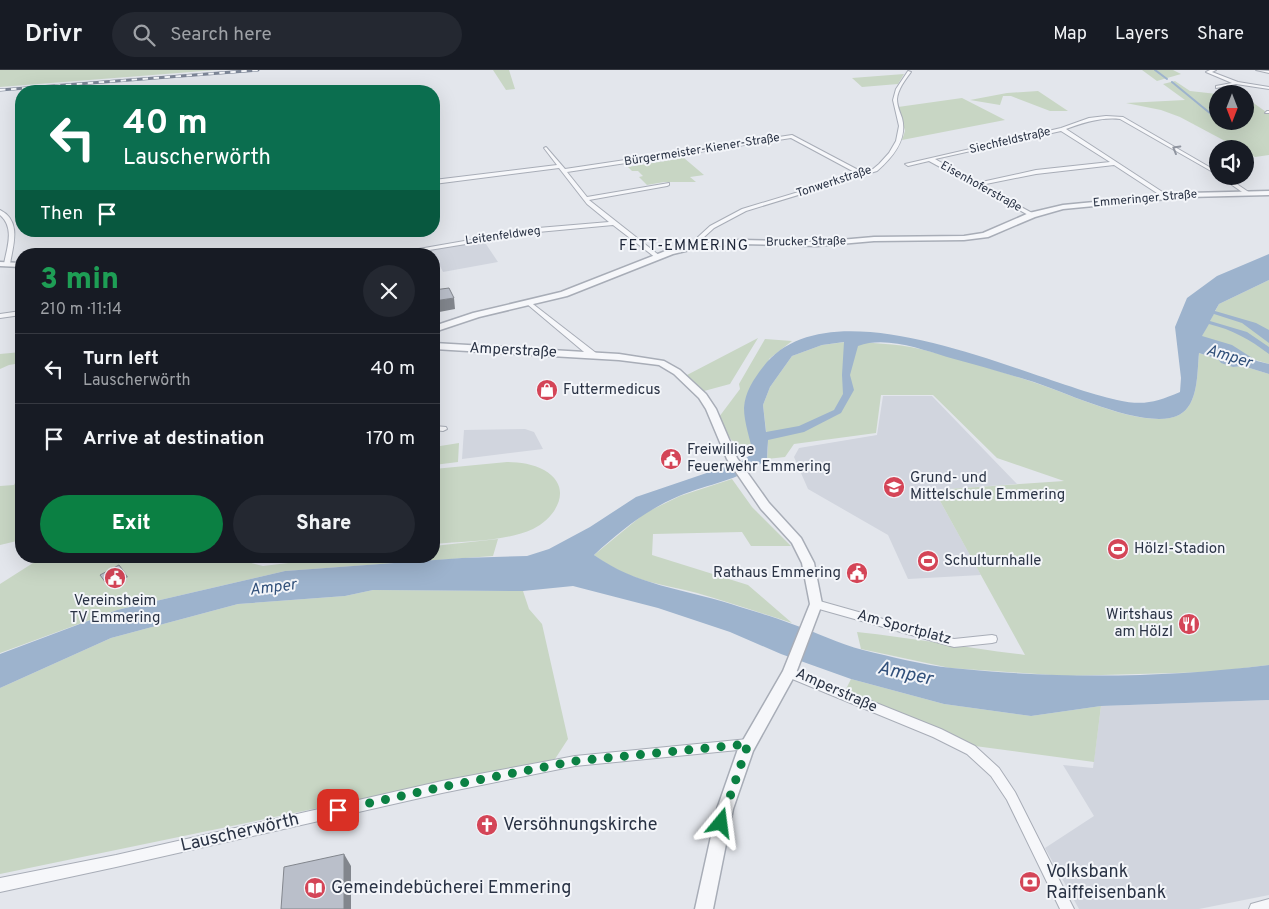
<!DOCTYPE html>
<html lang="en">
<head>
<meta charset="utf-8">
<style>
	:root { --surface:#171b24; --page:#242831; --text:#f1f3f6; --muted:#9ea1a6; --line:#363941; --accent:#0b8043 }
	body { margin:0; font-family:Overpass,sans-serif; background:var(--page); color:var(--text); height:100vh; display:flex; flex-direction:column; font-size:19px; white-space:nowrap }
	* { box-sizing:border-box; margin:0 }
	p { font-size:16px; color:var(--muted) }
	.icon { flex:none; width:28px; height:28px; fill:none; stroke:currentColor; stroke-width:2; stroke-linecap:round; stroke-linejoin:round }
	.map { position:relative; flex:1; overflow:hidden }
	.sheet { position:absolute; left:15px; top:178px; width:425px; height:315px; display:flex; flex-direction:column; background:var(--surface); border-radius:20px; box-shadow:0 5px 20px #0002 }
	.sheet>* { flex:none }
	.top-card { position:absolute; left:15px; top:15px; width:425px; height:152px; border-radius:20px; box-shadow:0 5px 20px #0002; background:#0b6e4f; color:#fff; overflow:hidden }
	.needle { width:32px; rotate:180deg }
	.controls { position:absolute; left:1209px; top:15px; display:grid; gap:10px }
	.controls a { display:grid; place-items:center; width:45px; height:45px; border-radius:50%; background:var(--surface); box-shadow:0 5px 20px #0002; font-size:25px }
	.pin { position:absolute; display:grid; place-items:center; width:42px; height:42px; color:#fff; margin:-21px; border-radius:10px; box-shadow:0 2px 8px #0006 }
	.me { position:absolute; width:55px; margin:-28px; rotate:16deg; stroke-linejoin:round; filter:drop-shadow(0 0 4px #0008) }
	.turn { display:flex; align-items:center; gap:18px; height:105px; padding:0 25px; font-size:22px }
	.turn .icon { width:65px; height:65px; stroke-width:2.5 }
	.turn b { display:block; font-size:35px; line-height:42px }
	.then { display:flex; align-items:center; height:48px; padding:0 25px; background:#0003; gap:10px; font-size:19px }
	.round { display:grid; place-items:center; flex:none; width:52px; height:52px; border-radius:26px; background:var(--page) }
	.overview { display:flex; align-items:center; justify-content:space-between; height:85px; padding:0 25px }
	h1 { font-size:30px; font-weight:800; line-height:38px; color:#1e9e55 }
	.primary-button { display:flex; gap:10px; margin-top:auto; padding:10px 25px }
	.primary-button a { flex:1; height:58px; border-radius:30px; background:var(--accent); color:#fff; font-size:20px; font-weight:800; line-height:58px; text-align:center }
	.primary-button a+a { background:var(--page); color:var(--text) }
	ul { padding:0; list-style:none }
	li { display:flex; align-items:center; gap:15px; height:70px; padding:0 25px; border-top:1px solid var(--line) }
	li div { flex:1 }
	li b { display:block; font-size:19px }
	li em { font-style:normal }
	header { display:flex; align-items:center; gap:30px; box-sizing:border-box; height:70px; padding:0 25px; background:var(--surface); border-bottom:1px solid var(--line) }
	header strong { font-size:24px }
	nav { display:flex; gap:28px; margin-inline-start:auto; font-size:18px }
	.search { width:350px; height:45px; background:var(--page); display:flex; align-items:center; gap:12px; box-sizing:border-box; padding:0 18px; border-radius:28px; color:var(--muted); font-size:19px }
	.map>svg:first-child { display:block }
	.built { fill:#d1d5de }
	.green { fill:#c8d6c4 }
	.water { fill:#9db3cd; fill-rule:evenodd }
	.lines { fill:none; stroke-linecap:round; stroke-linejoin:round }
	.stream { stroke:#9db3cd; stroke-width:2 }
	.minor-casing { stroke:#a8adb7; stroke-width:2 }
	.tertiary-casing { stroke:#a8adb7; stroke-width:3 }
	.minor { fill:#f6f7fa; fill-rule:evenodd }
	.tertiary { fill:#f6f7fa; fill-rule:evenodd }
	.rail-casing { stroke:#7c8596; stroke-width:3 }
	.rail { stroke:#f3f5f9; stroke-width:2; stroke-dasharray:5.5; stroke-linecap:butt }
	.shaded-wall { fill:#82868d }
	.building { fill:#babfca; stroke:#82868d }
	.oneway { stroke:#9095a0 }
	.route { stroke:#0b8043; stroke-width:9; stroke-dasharray:0 16.2 }
	.labels { text-anchor:middle; dominant-baseline:central; stroke-width:4; stroke-linejoin:round; paint-order:stroke }
	.far-street-label { font-size:12px; fill:#2a3345; stroke:#f3f5f9 }
	.far-quarter-label { font-size:15px; letter-spacing:1px; fill:#1c2436; stroke:#f3f5f9 }
	.street-label { font-size:15px; fill:#2a3345; stroke:#f3f5f9 }
	.poi-label { font-size:15px; fill:#2a3345; stroke:#f3f5f9; text-anchor:start }
	.water-label { font-size:16px; font-style:italic; fill:#32517b; stroke:#f3f5f9 }
	.near-poi-label { font-size:18px; fill:#2a3345; stroke:#f3f5f9; text-anchor:start }
	.near-street-label { font-size:18px; fill:#2a3345; stroke:#f3f5f9 }
	.near-water-label { font-size:19px; font-style:italic; fill:#32517b; stroke:#f3f5f9 }
</style>
</head>
<body>
<header>
<strong>Drivr</strong>
<div class="search"><svg class="icon" aria-label="search" viewBox="0 0 24 24"><circle cx="10" cy="10" r="6"/><path d="M15 15l6 6"/></svg>Search here</div>
<nav><a>Map</a><a>Layers</a><a>Share</a></nav>
</header>
<div class="map">
<svg width="1269" height="839" viewBox="0 0 1269 839">
	<rect width="100%" height="100%" fill="#e3e6ec"/>
	<path class="built" d="M484 171 498 192 443 202 432 180Z
		M883 326H932L1017 414 934 420 981 505 908 509 888 465 808 419 794 387 799 378 877 365Z
		M525 359 534 362 543 379 462 389 464 360Z
		M1269 630V825L1199 839H1079L1045 778 1094 746 1063 695 1093 698 1101 636Z"/>
	<path class="green" d="M0 0H216L0 17Z
		M493 0H509L515 19 506 20Z
		M1142 0H1173L1181 4 1157 11Z
		M904 4 898 14 862 17 852 8Z
		M1175 11 1190 21 1217 24 1218 51H1245V27L1269 44V85L1255 87 1245 82V79H1240L1180 47 1161 40 1126 33 1185 30 1163 14Z
		M1038 21 1068 41H1050L1011 26H1003L1000 35 970 30 1007 23Z
		M962 28 1005 50 902 70 905 61 898 37Z
		M684 88 704 105 690 107 696 112H664L647 115 639 107 643 106 638 101H632L628 97Z
		M1269 210V294L1198 273 1219 234Z
		M758 268 730 314 704 321 687 305Z
		M765 269 792 271 769 289 753 383C735 381 725 362 719 347L740 319 739 314Z
		M845 272C870 273 895 273 920 279 958 288 996 300 1033 312 1068 323 1145 361 1179 345 1199 335 1197 301 1199 283L1218 289 1233 297 1243 296 1269 304V595L1211 602 1066 606 950 598 861 579 857 562C913 568 968 578 1025 585L934 420 1064 411 997 388 933 325H881L876 363 794 374 785 387 767 389 768 377 763 335 770 317 792 286 822 275Z
		M21 282V293L9 295 0 299V284Z
		M459 373 458 392 434 395V377Z
		M507 392C519 392 533 394 544 400 574 417 557 447 533 459 504 472 465 471 434 474V399Z
		M21 401V470L0 475V416L14 415Z
		M732 409 752 437 791 476H751L742 462 653 464 652 485 748 515 792 553C760 543 729 532 697 523 654 512 631 512 594 485L645 443 680 426Z
		M498 469 493 486 285 501 117 540 0 583V514L44 486H239L244 491 263 496 347 486H434V476Z
		M373 520 523 521 529 539 542 554 568 669 555 689 0 804V618L111 568 238 534 345 526Z
		M851 609 944 634 1031 646 1101 636 1094 692 975 676 845 621Z"/>
	<path class="water" d="M1269 184V210L1219 234 1215 241 1256 253 1269 260V273L1242 253 1214 244 1210 251 1247 262 1269 277V284C1249 269 1233 260 1209 254L1202 266 1232 275 1257 291 1269 294V304L1243 296 1233 297 1221 293 1218 289 1199 283C1197 301 1199 335 1179 345 1147 361 1067 323 1034 312 1005 303 976 295 947 287 920 279 886 266 858 276L850 305 854 320 841 343 804 362 768 370 767 389C739 411 711 413 679 426 646 440 620 461 594 485 636 515 683 519 731 534 752 541 772 546 792 554 816 562 839 574 863 580 892 587 923 595 952 598 1057 609 1164 608 1269 595V630L1101 636 1031 646 944 634 851 609 781 584 730 562 658 538 573 516 523 521 373 520 345 526 238 534 111 568 0 618V584L117 540 285 501 462 488 527 486 549 479 590 457 636 427 742 391 753 383C750 369 744 352 744 338 745 322 753 310 763 297 831 208 1030 311 1117 330 1144 336 1156 332 1180 322L1181 308 1175 257 1187 228 1217 206ZM844 272 842 305 843 324 834 340 799 356 766 362 763 335 770 317 792 286 822 275Z"/>
	<g class="lines">
		<path class="stream" d="M1155 0 1167 9
			M1172 12 1211 44"/>
		<g class="minor-casing">
			<path id="minor" d="M1210 0H1216L1212 2 1238 12 1269 17V19L1236 14 1216 18V16L1232 13 1206 2Z
				M1256 0 1269 1V3Z
				M908 1 911 2C905 10 898 19 897 29 897 36 900 42 902 48 908 70 892 88 877 101L746 141 714 158 703 168 704 176 699 175 698 167 710 156 742 139 858 104 791 68 567 102 587 127 669 113V115L667 116 589 130 660 186V188H656L613 155 538 162 405 184H390L538 158 609 152 587 134 559 98 434 114V110L557 95 544 78 546 77 565 99 792 65 862 102 873 99 879 94 889 83 896 71 899 56 893 30 896 19Z
				M1267 41H1269V43H1265Z
				M1106 46 1123 47 1218 102V105L1120 49C1100 47 1083 53 1066 59L1167 125V127H1163L1114 95 1036 104 981 115 1034 144V146L1032 147 929 91 908 96 905 94 1061 58 1089 48ZM1061 61 1110 92 1036 100 977 113 935 89Z
				M1219 106H1225L1250 123 1245 124Z
				M0 140C22 151 13 175 10 194L7 196 4 194C7 177 15 158 0 145Z
				M529 231 596 283V287H590L527 234 526 233Z
				M21 241V245L0 248V244Z
				M434 356 446 357 447 359 443 361 434 360Z
				M816 530 954 569 992 565 996 566 997 569 996 572 992 573 954 577 812 537 811 534 812 531Z
				M789 598 941 659 975 676 999 698 1015 722 1074 839H1060L1007 730 991 706 967 684 933 667 785 606 784 603 785 600Z
				M748 669 752 670 754 674 752 678 748 679 575 696 442 723 116 797 0 822V808L116 785 442 711 575 686Z
				M1269 829V839H1249L1251 834Z"/>
		</g>
		<g class="tertiary-casing">
			<path id="tertiary" d="M1269 121V125L1188 127 1063 139 1035 147 988 167 964 170 874 171 817 176 741 174 702 177 673 184 567 226 479 247 434 262V256L473 243 561 222 668 180 702 173 741 170 817 172 874 167 964 166 983 163 1029 143 1063 135 1188 123Z
				M0 192 21 193V197L0 196Z
				M434 273 619 284 664 291 680 300 706 324 716 339 737 388 769 433 801 468 814 493 822 534 796 603 753 681 733 739 713 839H695L717 739 738 679 783 601 810 534 802 493 792 473 761 439 727 389 706 339 699 328 674 304 659 295 619 290 434 279Z"/>
		</g>
		<use href="#minor" class="minor"/>
		<use href="#tertiary" class="tertiary"/>
		<g class="rail-casing">
			<path id="rail" d="M0 20 258 0"/>
		</g>
		<use href="#rail" class="rail"/>
	</g>
	<path class="shaded-wall" d="M454 228 455 239 434 243V231Z
		M125 503 128 507 109 517 106 513Z
		M344 784 351 796V839H344Z"/>
	<path class="building" d="M449 218 454 228 434 231V220Z
		M119 495 125 503 106 513 100 505Z
		M344 784V839H281L284 797Z"/>
	<defs><path id="oneway-chevron" d="M-2-3.5L2.5 0L-2 3.5" fill="none" stroke-width="1.6" stroke-linecap="round" stroke-linejoin="round" transform="scale(1.25)"/></defs>
	<use class="oneway" href="#oneway-chevron" transform="translate(1176 79) rotate(-150)"/>
	<g class="lines">
		<path class="route" d="M338 740 442 717 575 691 748 674 721 753"/>
	</g>
	<defs>
		<g id="shop-disc" transform="scale(1.125)"><circle r="9.5" fill="#d44557" stroke="#f3f5f9"/><path d="M-5-2.5h2.3a2.7 3.5 0 0 1 5.4 0H5L5.5 6h-11ZM-1.5-2.5h3a1.5 2.3 0 0 0-3 0Z" fill="#fff"/></g>
		<g id="civic-disc" transform="scale(1.125)"><circle r="9.5" fill="#d44557" stroke="#f3f5f9"/><path d="M-.6-6.5H3V-4.5H.6V-3L4-1V1h2V6H-6V1h2V-1L-.6-3ZM-1.2 2.5V6h2.4V2.5Z" fill="#fff"/></g>
		<g id="school-disc" transform="scale(1.125)"><circle r="9.5" fill="#d44557" stroke="#f3f5f9"/><path d="M0-5L7-2L0 1L-7-2ZM-4 1L0 2.5L4 1V4Q0 6-4 4Z" fill="#fff"/></g>
		<g id="stadium-disc" transform="scale(1.125)"><circle r="9.5" fill="#d44557" stroke="#f3f5f9"/><path d="M0-5a6.5 5 0 1 0 0 10a6.5 5 0 1 0 0-10ZM-3.5-1.8h7v3.6h-7Z" fill="#fff"/></g>
		<g id="restaurant-disc" transform="scale(1.125)"><circle r="9.5" fill="#d44557" stroke="#f3f5f9"/><path d="M-5-6h1v4h1v-4h1v4h1v-4h1v5L-1.5 .5V6h-2V.5L-5-1ZM5-6V6H3V1.5H1.5Q1.5-4 5-6Z" fill="#fff"/></g>
		<g id="church-disc" transform="scale(1.125)"><circle r="9.5" fill="#d44557" stroke="#f3f5f9"/><path d="M-1.2-6h2.4v3.5h3.3v2.4h-3.3V6h-2.4V-.1h-3.3v-2.4h3.3Z" fill="#fff"/></g>
		<g id="bank-disc" transform="scale(1.125)"><circle r="9.5" fill="#d44557" stroke="#f3f5f9"/><path d="M-6-4H6V4H-6ZM0-2.3a2.3 2.3 0 1 0 0 4.6a2.3 2.3 0 1 0 0-4.6Z" fill="#fff"/></g>
		<g id="library-disc" transform="scale(1.125)"><circle r="9.5" fill="#d44557" stroke="#f3f5f9"/><path d="M-6-4Q-3-5.5-.7-3.5V5Q-3 3-6 4ZM6-4Q3-5.5 .7-3.5V5Q3 3 6 4Z" fill="#fff"/></g>
	</defs>
	<g fill-rule="evenodd">
		<use href="#shop-disc" x="547" y="320"/>
		<use href="#civic-disc" x="671" y="389"/>
		<use href="#school-disc" x="894" y="417"/>
		<use href="#stadium-disc" x="1118" y="479"/>
		<use href="#stadium-disc" x="928" y="491"/>
		<use href="#civic-disc" x="857" y="503"/>
		<use href="#civic-disc" x="115" y="508"/>
		<use href="#restaurant-disc" x="1189" y="554"/>
		<use href="#church-disc" x="487" y="755"/>
		<use href="#bank-disc" x="1030" y="812"/>
		<use href="#library-disc" x="315" y="818"/>
	</g>
	<g class="labels">
		<g class="far-street-label">
			<text transform="translate(1010 71) rotate(-13)">Siechfeldstraße</text>
			<text transform="translate(702 80) rotate(-9)">Bürgermeister-Kiener-Straße</text>
			<text transform="translate(834 112) rotate(-18)">Tonwerkstraße</text>
			<text transform="translate(981 117) rotate(29)">Eisenhoferstraße</text>
			<text transform="translate(1145 129) rotate(-5)">Emmeringer Straße</text>
			<text transform="translate(503 166) rotate(-8)">Leitenfeldweg</text>
			<text transform="translate(806 172) rotate(-1)">Brucker Straße</text>
		</g>
		<g class="far-quarter-label">
			<text x="684" y="176">FETT-EMMERING</text>
		</g>
		<g class="street-label">
			<text transform="translate(513 281) rotate(3)">Amperstraße</text>
			<text transform="translate(904 558) rotate(15)">Am Sportplatz</text>
			<text transform="translate(836 621) rotate(24)">Amperstraße</text>
		</g>
		<g class="poi-label">
			<text x="563" y="320">Futtermedicus</text>
			<text x="687" y="380">Freiwillige<tspan x="687" dy="17">Feuerwehr Emmering</tspan></text>
			<text x="910" y="408">Grund- und<tspan x="910" dy="17">Mittelschule Emmering</tspan></text>
			<text x="1134" y="479">Hölzl-Stadion</text>
			<text x="944" y="491">Schulturnhalle</text>
			<text x="841" y="503" text-anchor="end">Rathaus Emmering</text>
			<text x="115" y="531" text-anchor="middle">Vereinsheim<tspan x="115" dy="17">TV Emmering</tspan></text>
			<text x="1173" y="545" text-anchor="end">Wirtshaus<tspan x="1173" dy="17">am Hölzl</tspan></text>
		</g>
		<g class="water-label">
			<text transform="translate(1229 287) rotate(17)">Amper</text>
			<text transform="translate(273 518) rotate(-7)">Amper</text>
		</g>
		<g class="near-poi-label">
			<text x="503" y="755">Versöhnungskirche</text>
			<text x="1046" y="802">Volksbank<tspan x="1046" dy="21">Raiffeisenbank</tspan></text>
			<text x="331" y="818">Gemeindebücherei Emmering</text>
		</g>
		<g class="near-street-label">
			<text transform="translate(240 763) rotate(-13)">Lauscherwörth</text>
		</g>
		<g class="near-water-label">
			<text transform="translate(905 604) rotate(12)">Amper</text>
		</g>
	</g>
</svg>
<div class="controls">
<a><svg class="needle" viewBox="-14 -14 28 28"><path d="M0-13l5 13h-10z" fill="#e53935"/><path d="M0 13l5-13h-10z" fill="#9ea1a6"/></svg></a>
<a><svg class="icon" aria-label="sound" viewBox="0 0 24 24"><path d="M4 9h4l5-4v14l-5-4H4zM17 9q2 3 0 6"/></svg></a>
</div>
<div class="pin" style="left:338px;top:740px;background:#d93025"><svg class="icon" aria-label="arrive" viewBox="0 0 24 24"><path d="M6 21V4h12l-3 4 3 4H6"/></svg></div>
<svg class="me" style="left:721px;top:753px" viewBox="-20 -20 40 40"><path d="M0-17L14 15 0 8-14 15z" fill="#0b8043" stroke="#fff" stroke-width="4"/></svg>
<div class="top-card">
<div class="turn"><svg class="icon" aria-label="left" viewBox="0 0 24 24"><path d="M17 20v-9H6M10 6l-5 5 5 5"/></svg><div><b>40 m</b>Lauscherwörth</div></div>
<div class="then">Then<svg class="icon" aria-label="arrive" viewBox="0 0 24 24"><path d="M6 21V4h12l-3 4 3 4H6"/></svg></div>
</div>
<section class="sheet">
<div class="overview"><div><h1>3 min</h1><p>210 m · 11:14</p></div><a class="round"><svg class="icon" aria-label="close" viewBox="0 0 24 24"><path d="M6 6l12 12M18 6L6 18"/></svg></a></div>
<ul>
<li><svg class="icon" aria-label="left" viewBox="0 0 24 24"><path d="M17 20v-9H6M10 6l-5 5 5 5"/></svg><div><b>Turn left</b><p>Lauscherwörth</p></div><em>40 m</em></li>
<li><svg class="icon" aria-label="arrive" viewBox="0 0 24 24"><path d="M6 21V4h12l-3 4 3 4H6"/></svg><div><b>Arrive at destination</b></div><em>170 m</em></li>
</ul>
<div class="primary-button"><a>Exit</a><a>Share</a></div>
</section>
</div>
</body>
</html>
